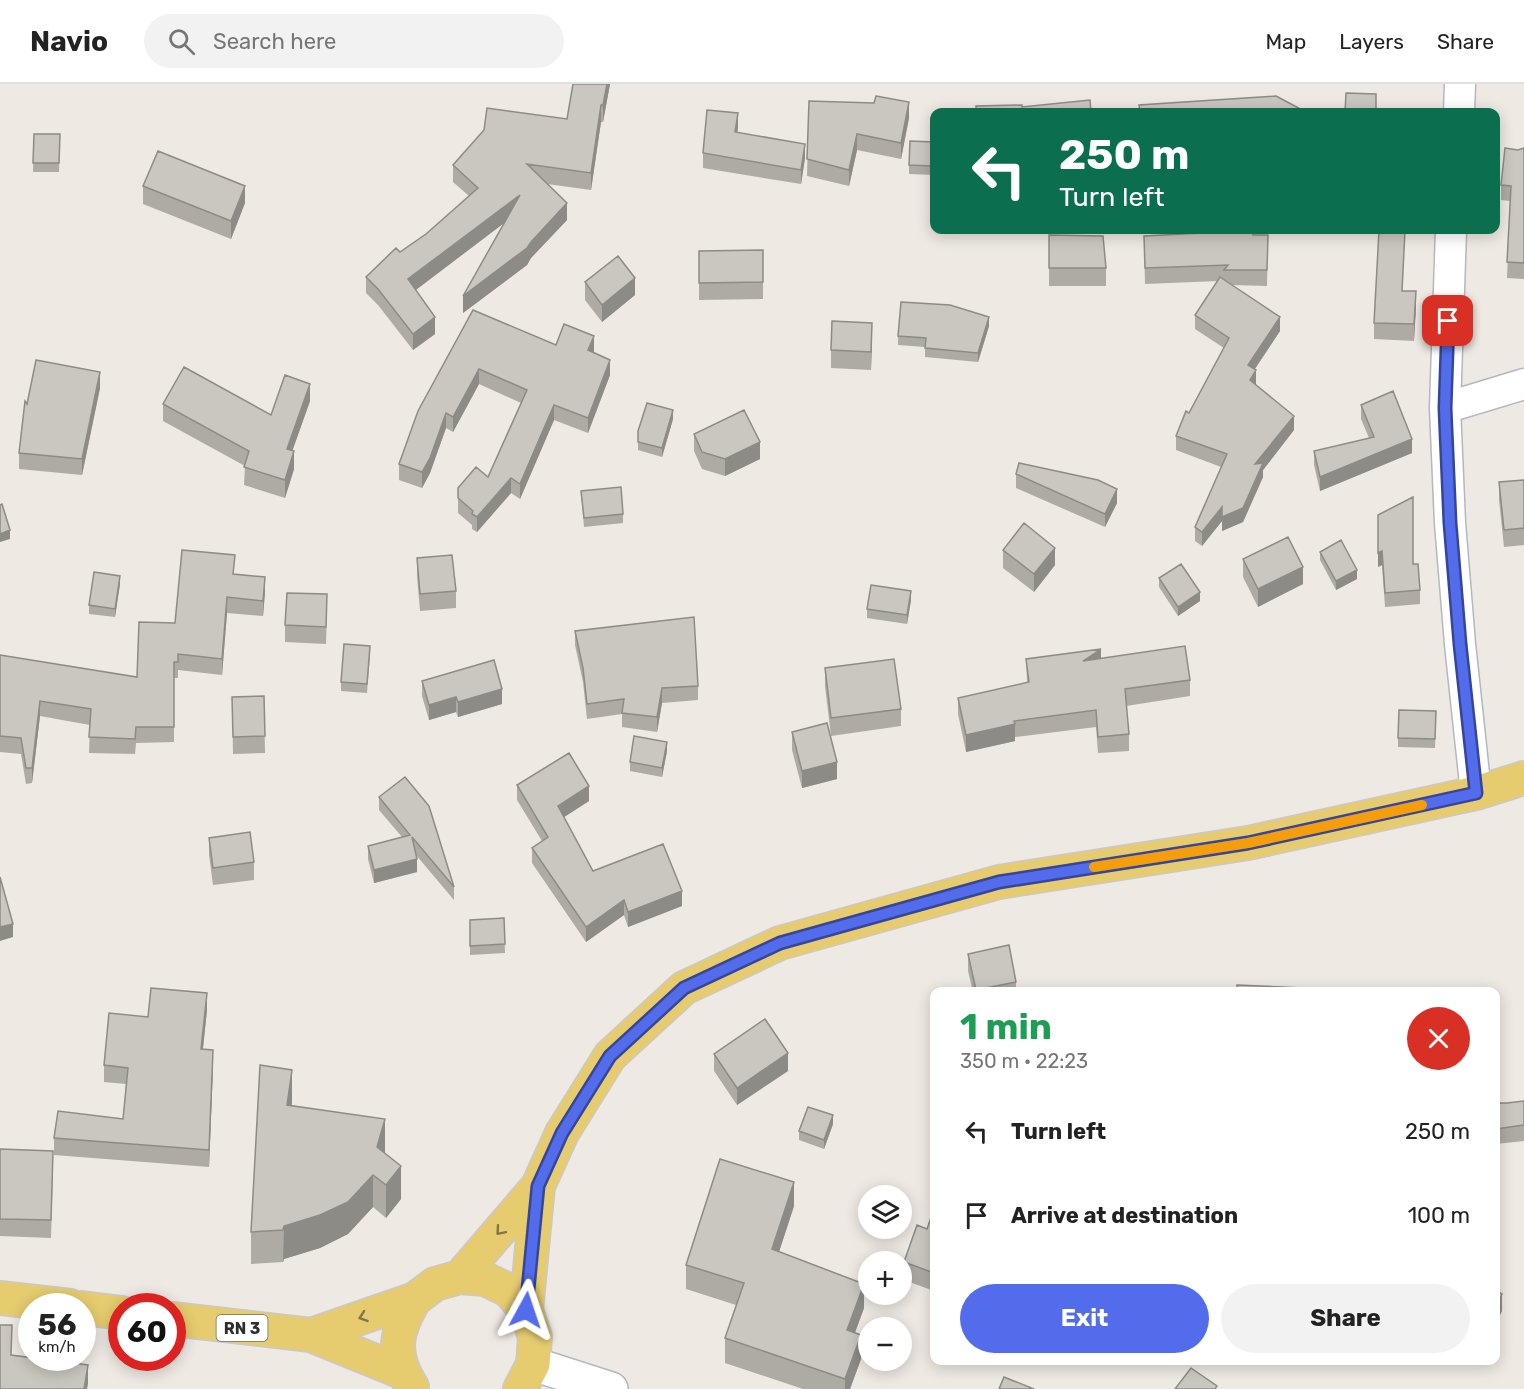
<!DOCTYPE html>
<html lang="en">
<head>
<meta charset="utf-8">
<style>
	:root { --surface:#fff; --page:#f2f2f2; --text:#222; --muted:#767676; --line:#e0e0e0; --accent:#526ceb }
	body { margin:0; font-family:Rubik,sans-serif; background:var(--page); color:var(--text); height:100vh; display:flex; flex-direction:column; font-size:22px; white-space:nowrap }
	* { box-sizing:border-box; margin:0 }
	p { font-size:20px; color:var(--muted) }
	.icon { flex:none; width:33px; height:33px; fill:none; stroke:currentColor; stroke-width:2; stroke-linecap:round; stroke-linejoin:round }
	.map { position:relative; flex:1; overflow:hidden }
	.side { position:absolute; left:930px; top:903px; width:570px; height:378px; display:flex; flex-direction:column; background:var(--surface); border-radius:12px; box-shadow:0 3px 15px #0003 }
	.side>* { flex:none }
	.guide { position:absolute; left:930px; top:24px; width:570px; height:126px; border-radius:12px; box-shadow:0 3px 15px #0003; background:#0b6e4f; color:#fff; overflow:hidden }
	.controls { position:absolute; left:858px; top:1101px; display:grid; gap:12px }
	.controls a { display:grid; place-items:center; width:54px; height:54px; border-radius:50%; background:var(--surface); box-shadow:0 3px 15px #0003; font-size:30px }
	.speed { position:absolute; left:18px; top:1209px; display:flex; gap:12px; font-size:30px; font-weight:700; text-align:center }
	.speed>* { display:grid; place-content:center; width:78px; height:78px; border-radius:50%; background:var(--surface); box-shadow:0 3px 15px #0003; line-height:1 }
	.speed small { font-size:15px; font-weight:400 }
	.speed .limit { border:9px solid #d22; background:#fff; color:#111 }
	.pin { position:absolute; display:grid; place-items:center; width:51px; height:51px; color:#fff; margin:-26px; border-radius:12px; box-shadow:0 3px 9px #0006 }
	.me { position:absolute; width:66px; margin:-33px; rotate:5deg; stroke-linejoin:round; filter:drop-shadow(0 0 4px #0008) }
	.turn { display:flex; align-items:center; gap:21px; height:126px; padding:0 30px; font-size:27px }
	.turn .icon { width:78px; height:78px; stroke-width:2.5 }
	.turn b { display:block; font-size:42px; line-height:51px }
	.round { display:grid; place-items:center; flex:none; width:63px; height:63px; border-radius:32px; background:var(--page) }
	.overview { display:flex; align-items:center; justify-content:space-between; height:102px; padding:0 30px }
	h1 { font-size:36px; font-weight:700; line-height:45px; color:#1e9e55 }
	.cta { display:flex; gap:12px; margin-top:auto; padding:12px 30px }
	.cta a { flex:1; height:69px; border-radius:36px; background:var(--accent); color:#fff; font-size:24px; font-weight:700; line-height:69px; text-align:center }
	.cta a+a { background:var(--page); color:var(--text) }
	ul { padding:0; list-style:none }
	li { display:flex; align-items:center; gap:18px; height:84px; padding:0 30px }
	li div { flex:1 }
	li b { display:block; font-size:22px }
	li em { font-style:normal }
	header { display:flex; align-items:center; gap:36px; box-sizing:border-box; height:84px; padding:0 30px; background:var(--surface); border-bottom:2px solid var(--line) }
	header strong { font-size:28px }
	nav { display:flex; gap:33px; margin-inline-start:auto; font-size:21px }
	.search { width:420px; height:54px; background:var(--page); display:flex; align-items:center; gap:15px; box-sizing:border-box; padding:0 21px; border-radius:33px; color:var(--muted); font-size:22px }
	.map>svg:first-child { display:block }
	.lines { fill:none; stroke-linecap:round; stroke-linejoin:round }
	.street-casing { stroke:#b5b7c0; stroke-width:33 }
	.secondary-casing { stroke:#b5b7c0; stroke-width:36 }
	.primary-casing { stroke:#c9c9c9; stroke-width:36 }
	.street { stroke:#fff; stroke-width:30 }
	.secondary { stroke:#fff; stroke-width:33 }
	.primary { stroke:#e6cc6f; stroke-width:33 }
	.wall { fill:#aeaba5 }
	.shaded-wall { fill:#8d8b86 }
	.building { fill:#cac7c0; stroke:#8d8b86; stroke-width:1.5 }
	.oneway { stroke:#81754b }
	.route-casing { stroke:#354699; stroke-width:15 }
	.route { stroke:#526ceb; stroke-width:10 }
	.slow { stroke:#f59e0b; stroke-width:10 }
	.labels { text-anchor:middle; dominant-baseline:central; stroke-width:5; stroke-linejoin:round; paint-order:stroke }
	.shield { fill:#fff; stroke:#6d6d6d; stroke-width:1.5 }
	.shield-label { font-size:16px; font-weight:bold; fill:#2e2e2e }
</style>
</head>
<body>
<header>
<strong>Navio</strong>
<div class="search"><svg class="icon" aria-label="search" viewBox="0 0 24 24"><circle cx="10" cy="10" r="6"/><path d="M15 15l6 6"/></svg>Search here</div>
<nav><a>Map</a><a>Layers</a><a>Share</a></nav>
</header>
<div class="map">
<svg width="1524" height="1305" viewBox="0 0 1524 1305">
	<rect width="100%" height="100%" fill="#eee9e2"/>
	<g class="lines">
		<g class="street-casing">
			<path id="street" d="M1459 28 1460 0
				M1451 146 1445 324 1450 439 1460 560 1476 709
				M1445 324 1524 300"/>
		</g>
		<g class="secondary-casing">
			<path id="secondary" d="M533 1280 611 1305"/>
		</g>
		<g class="primary-casing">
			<path id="primary" d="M460 1193 538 1102 562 1049 610 972 684 904 780 859 999 798 1248 759 1476 709 1524 694
				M0 1214 70 1222
				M82 1224 122 1229
				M172 1235 311 1251 402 1288
				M311 1251 415 1215 435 1200 460 1193 485 1195 508 1206 526 1226
				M412 1303C391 1270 395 1248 415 1215
				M520 1305 533 1280 535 1253 526 1226 538 1102"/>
		</g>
		<use href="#street" class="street"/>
		<use href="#secondary" class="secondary"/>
		<use href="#primary" class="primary"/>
	</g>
	<path class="wall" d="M610 0 603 38H601L591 106 547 100 567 136 531 174 527 181 463 229 504 139 415 206 435 250 413 266 378 221 366 209V193L426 150 469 112 453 98V81L567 35Z
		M809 17 909 34 901 75 857 66 849 102 807 92Z
		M738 44 737 49 805 74 801 100 703 84V69Z
		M34 50H60L59 88H33Z
		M934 58V91L909 90V81Z
		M1524 64V195L1507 194 1510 117 1501 116V101L1518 66Z
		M143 102 245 119 231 155 143 120Z
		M1405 146 1402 207 1416 223 1414 257 1374 255V239Z
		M1049 151 1106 184V202H1049Z
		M1268 151 1267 202 1232 201 1280 247 1255 285 1256 301 1294 346 1263 386V393L1243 438 1222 447V437L1202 462 1195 457V443L1221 383 1176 366V352L1224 264 1195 245V231L1218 197 1145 200 1144 152Z
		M763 166V215L699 216V167Z
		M585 198 635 211 602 238 585 216Z
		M473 226 556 261 593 268 610 291 588 349 554 336 520 415 511 409 477 448 472 445V441L458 429V404L488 393 521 319 479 300 453 348 446 344 430 389 422 404 399 396V380Z
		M989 242 978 278 925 273V263L898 261V252Z
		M872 256 871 286 831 284V266Z
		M100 304 82 391 19 385V369L27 320Z
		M310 317 292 367 294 385 285 414 244 401 245 382 163 337V320L271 331Z
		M1361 321 1412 369 1320 407 1314 381V367L1369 354 1361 335Z
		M673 335 662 373 638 366V347Z
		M694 350 760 375 725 392 702 385 694 367Z
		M1016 390 1117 419 1105 443 1016 404Z
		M1524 396V461L1504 463 1499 416V398Z
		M581 407 623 430V439L584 443Z
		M1378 431 1413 480 1420 506V520L1385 523 1382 481 1378 483Z
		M1003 466 1055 481 1034 508 1003 484Z
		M1320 468 1357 495 1336 506 1320 476Z
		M417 474 456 507V524L420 527 417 492Z
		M1243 475 1303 500 1258 523 1243 493Z
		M234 490 265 508 263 532 227 529 222 591 178 586V594H174V658L136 659 135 670 89 669 90 641 40 632 32 699 26 700 21 670 0 668V571L137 593 175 539Z
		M1159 494 1200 517 1178 532 1159 503Z
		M120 500 115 533 89 530V521Z
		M911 516 907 540 867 534V525Z
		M327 528 326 560 285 558V541Z
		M575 547 698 602V616L662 619 657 648 622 643V630L587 635 583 598 575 561Z
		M370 571 367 609 341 607V598Z
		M1101 574 1190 596V612L1126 622 1129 650V667L1098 669 1096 643 1015 653V657L966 668 958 630V614L1027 599 1026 575Z
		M825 584 901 625V642L831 652 825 602Z
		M422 597 502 620 458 633 456 628 429 636 422 612Z
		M264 612 265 669 233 670 232 613Z
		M1436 627 1435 664 1398 663V654Z
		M792 648 837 695 802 704 792 666Z
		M667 667 662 693 630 687V678Z
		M517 701 589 717 564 733 593 787 682 822 628 843 624 831 586 858 532 779V764L542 757 517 716Z
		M379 713 454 803V816L416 771 417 788 374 799 368 775V762L402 753 379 726Z
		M209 754 254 778V796L213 801 209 771Z
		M504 834 505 869 470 871V836Z
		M968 870 1016 898V908H973L968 887Z
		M207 926 203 965 213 982 209 1083 54 1071V1054L123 1035 126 1000 104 998V981L148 933Z
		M714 970 788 987 737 1021 714 987Z
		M1524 1017V1057L1496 1060V1019H1507Z
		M292 1019 291 1022 385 1067V1069L401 1115 386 1134 373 1123 348 1150 320 1164 284 1175 283 1178 251 1180V1148Z
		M833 1040 824 1065 799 1056V1047Z
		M0 1065 53 1084 51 1154 0 1152Z
		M794 1122 779 1168 864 1224 855 1249 861 1275 850 1305H803L725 1279V1254L736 1221 686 1205V1181Z
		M934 1125V1207L904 1196V1178L927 1145Z"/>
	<path class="shaded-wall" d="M607 0H610L603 38V21Z
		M909 18V34L901 75V59Z
		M601 21V38L591 106V89Z
		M738 29V44L735 63V48Z
		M857 50V66L849 102V86Z
		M805 60V74L801 100V86Z
		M245 102V119L231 155V137Z
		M520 111V127L408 212V195Z
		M567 119V136L531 174 527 181 463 229V212L531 158Z
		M635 194V211L602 238V221Z
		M1416 207V223L1414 257V240Z
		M435 233V250L413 266V250Z
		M989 233V242L978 278V269Z
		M1280 233V247L1248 295V281Z
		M872 239V256L871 286V268Z
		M594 252V267L588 281V266Z
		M610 276V291L588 349V334Z
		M479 285V300L453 348V333Z
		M1256 286V300L1250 311V296Z
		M100 288V304L82 391V375Z
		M310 300V317L287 382V365Z
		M554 321V336L520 415V400Z
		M673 326V335L662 373V364Z
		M446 329V344L430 389 422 404V388Z
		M1294 332V346L1263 386V393L1243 438 1222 447V433L1255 380Z
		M1412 355V369L1320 407V393Z
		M760 358V375L725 392V375Z
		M294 367V385L285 414V396Z
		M511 394V409L477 448V433Z
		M1117 405V419L1105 443V430Z
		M1222 423V437L1202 462V448Z
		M10 446V455L0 458V450Z
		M1055 464V481L1034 508V490Z
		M1382 467V481L1378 483V469Z
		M1303 483V500L1258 523V505Z
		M1357 486V495L1336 506V497Z
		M120 492V500L115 533V525Z
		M265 493V508L263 532V517Z
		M911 507V516L907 540V531Z
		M1200 508V517L1178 532V523Z
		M227 513V529L222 591V575Z
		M1101 565V582L1083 577Z
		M662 604V619L657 648V633Z
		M502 605V620L458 633V618Z
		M456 613V628L429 636V621Z
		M40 617V632L32 699V684Z
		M1015 640V657L966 668V651Z
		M667 658V667L662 693V684Z
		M837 678V695L802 704V687Z
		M589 702V717L558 737V722Z
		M417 775V788L374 799V786Z
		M682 807V822L628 843V828Z
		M624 816V831L586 858V843Z
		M13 840V853L0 857V843Z
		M207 909V926L201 982V965Z
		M213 966V982L209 1083V1066Z
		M788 969V987L737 1021V1004Z
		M292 986V1019L287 1054V1021Z
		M833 1031V1040L824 1065V1056Z
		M385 1035V1067L377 1096V1063Z
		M401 1082V1115L386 1134V1101Z
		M373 1091V1123L348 1150 320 1164 284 1175 283 1178 284 1142Z
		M794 1098V1122L772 1189V1165Z
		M864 1200V1224L847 1270V1246Z
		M1502 1210V1227L1496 1240V1223Z
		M861 1251V1275L850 1305H845V1295Z
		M88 1281V1300L87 1305H84Z"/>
	<path class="building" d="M573 0H607L603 21H601L591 89 527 80 567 119 531 158 527 164 463 212 520 111 408 195 435 233 413 250 378 205 366 193 396 164 400 168 426 150 478 104 453 81 484 46 487 24 567 35Z
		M1346 9 1376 10V28H1345Z
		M876 12 909 18 901 59 857 50 849 86 807 75 809 17 874 19Z
		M1276 12 1306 28H1140L1139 21Z
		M1090 16 1091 28H976V22L1022 21V23Z
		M707 26 738 29 735 48 805 60 801 86 703 69Z
		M34 50H60L59 79H33Z
		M910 57 934 58V82L909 81Z
		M1505 64 1518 66 1524 64V179L1507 178 1511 102 1501 101Z
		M158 67 245 102 231 137 143 102Z
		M1221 146H1253V151H1268L1267 186H1224L1228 181 1145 184 1144 152 1221 148Z
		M1379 146H1405L1402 207H1416L1414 240 1374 239Z
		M1049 151 1103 152 1106 184H1049Z
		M763 166V198L699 199V167Z
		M618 172 635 194 602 221 585 198Z
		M1220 193 1280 233 1248 281 1256 286 1250 296 1294 332 1255 380 1263 379 1243 424 1222 433V423L1202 448 1195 443 1227 370 1176 352 1186 327 1189 329 1229 254 1195 231Z
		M901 218 950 221 989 233 978 269 925 264 926 254 898 252Z
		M473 226 556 261 564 240 594 252 588 266 610 276 588 334 554 321 520 400 511 394 477 433 472 430 473 427 458 414V404L476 383 488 393 527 306 479 285 453 333 446 329 430 374 422 388 399 380 418 327Z
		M832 237 872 239 871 268 831 266Z
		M36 276 100 288 82 375 19 369 25 317 27 320Z
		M184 283 271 331 285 291 310 300 287 365 294 367 285 396 244 383 249 367 163 320Z
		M1393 307 1412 355 1320 393 1314 367 1374 353 1361 321Z
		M647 319 673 326 662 364 638 358V347Z
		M744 326 760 358 725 375 702 368 694 350Z
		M1019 379 1098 396 1117 405 1105 430 1016 390Z
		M1524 396V444L1504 446 1499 398Z
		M621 403 623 430 584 434 581 407Z
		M1413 413V480H1418L1420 506 1385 509 1382 467 1378 469V431Z
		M2 420 10 446 0 450V421Z
		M1024 439 1055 464 1034 490 1003 466Z
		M1288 453 1303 483 1258 505 1243 475Z
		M1341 456 1357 486 1336 497 1320 468Z
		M182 466 235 471 233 490 265 493 263 517 227 513 222 575 178 570V578H174V643H136L135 655 89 653 91 625 40 617 32 684H26L21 654 0 652V571L137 593 139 538 175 539Z
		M452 471 456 507 420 510 417 474Z
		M1181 480 1200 508 1178 523 1159 494Z
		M94 488 120 492 115 525 89 521Z
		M871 501 911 507 907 531 867 525Z
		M287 509 327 510 326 543 285 541Z
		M694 533 698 602 662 604 657 633 622 629 624 615 587 620 583 584 575 547Z
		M344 560 370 562 367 600 341 598Z
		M1185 562 1190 596 1125 605 1129 650 1098 653 1096 626 1014 637 1015 640 966 651 958 614 1029 598 1026 575 1101 565 1083 577Z
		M894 575 901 625 831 634 825 584Z
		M494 576 502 605 458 618 456 613 429 621 422 597Z
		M264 612 265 652 233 653 232 613Z
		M1399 626 1436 627 1435 655 1398 654Z
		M827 639 837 678 802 687 792 648Z
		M634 652 667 658 662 684 630 678Z
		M569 669 589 702 558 722 593 787 663 760 682 807 628 828 624 816 586 843 532 764 548 753 517 701Z
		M405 693 429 722 454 803 412 753 417 775 374 786 368 762 410 751 379 713Z
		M250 748 254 778 213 784 209 754Z
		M0 793 13 840 0 843Z
		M504 834 505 860 470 862V836Z
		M1009 861 1016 898 976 906 968 870Z
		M1237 901 1347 906V908H1237Z
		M151 904 207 909 201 965 213 966 209 1066 54 1054 58 1027 123 1035 128 984 104 981 109 929 148 933Z
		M765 935 788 969 737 1004 714 970Z
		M260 981 292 986 287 1021 385 1035 377 1063 401 1082 386 1101 373 1091 348 1118 320 1131 284 1142 283 1146 251 1148Z
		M1524 1017V1041L1496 1045V1019H1507Z
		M808 1023 833 1031 824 1056 799 1047Z
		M0 1065 53 1067 51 1136 0 1135Z
		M720 1075 794 1098 772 1165 864 1200 847 1246 861 1251 845 1295 725 1254 744 1199 686 1181Z
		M934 1125V1189L904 1178 917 1141 927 1145Z
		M1496 1206 1502 1210 1496 1223Z
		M0 1241H12L11 1271 88 1281 84 1305H0Z
		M1191 1284 1217 1302 1215 1305H1175Z
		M1004 1293 1034 1305H999Z"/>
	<defs><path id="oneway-chevron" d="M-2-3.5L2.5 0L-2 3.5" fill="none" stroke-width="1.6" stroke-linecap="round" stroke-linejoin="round" transform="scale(1.5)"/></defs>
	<g class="oneway">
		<use href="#oneway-chevron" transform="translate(500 1147) rotate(131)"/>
		<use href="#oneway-chevron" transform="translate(363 1233) rotate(161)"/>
	</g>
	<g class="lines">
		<g class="route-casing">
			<path id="route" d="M526 1226 538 1102 562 1049 610 972 684 904 780 859 999 798 1248 759 1476 709 1460 560 1450 439 1445 324 1448 237"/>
		</g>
		<use href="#route" class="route"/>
		<path class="slow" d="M1094 783 1248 759 1422 721"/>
	</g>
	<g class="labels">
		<rect class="shield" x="216.5" y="1231" width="51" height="26" rx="4.5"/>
		<g class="shield-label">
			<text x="242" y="1244">RN 3</text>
		</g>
	</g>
</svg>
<div class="controls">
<a><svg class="icon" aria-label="layers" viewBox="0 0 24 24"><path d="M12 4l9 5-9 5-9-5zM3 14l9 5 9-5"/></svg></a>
<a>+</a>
<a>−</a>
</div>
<div class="speed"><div>56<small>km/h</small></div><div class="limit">60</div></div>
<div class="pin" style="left:1448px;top:237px;background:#d93025"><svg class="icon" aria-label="arrive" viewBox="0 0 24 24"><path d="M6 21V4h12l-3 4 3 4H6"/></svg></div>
<svg class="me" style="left:526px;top:1226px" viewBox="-20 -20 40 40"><path d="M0-17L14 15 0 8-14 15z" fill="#526ceb" stroke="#fff" stroke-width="4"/></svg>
<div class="guide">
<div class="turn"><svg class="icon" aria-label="left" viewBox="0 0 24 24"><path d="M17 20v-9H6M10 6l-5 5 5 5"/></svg><div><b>250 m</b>Turn left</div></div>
</div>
<section class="side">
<div class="overview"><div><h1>1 min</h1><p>350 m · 22:23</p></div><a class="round" style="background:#d93025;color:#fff"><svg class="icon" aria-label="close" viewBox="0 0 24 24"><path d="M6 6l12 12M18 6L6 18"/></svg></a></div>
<ul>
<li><svg class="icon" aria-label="left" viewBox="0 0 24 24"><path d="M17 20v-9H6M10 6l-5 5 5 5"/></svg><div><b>Turn left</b></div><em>250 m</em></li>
<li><svg class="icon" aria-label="arrive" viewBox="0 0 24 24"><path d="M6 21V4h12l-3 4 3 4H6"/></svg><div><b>Arrive at destination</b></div><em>100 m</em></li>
</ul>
<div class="cta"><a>Exit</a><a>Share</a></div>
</section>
</div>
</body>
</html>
